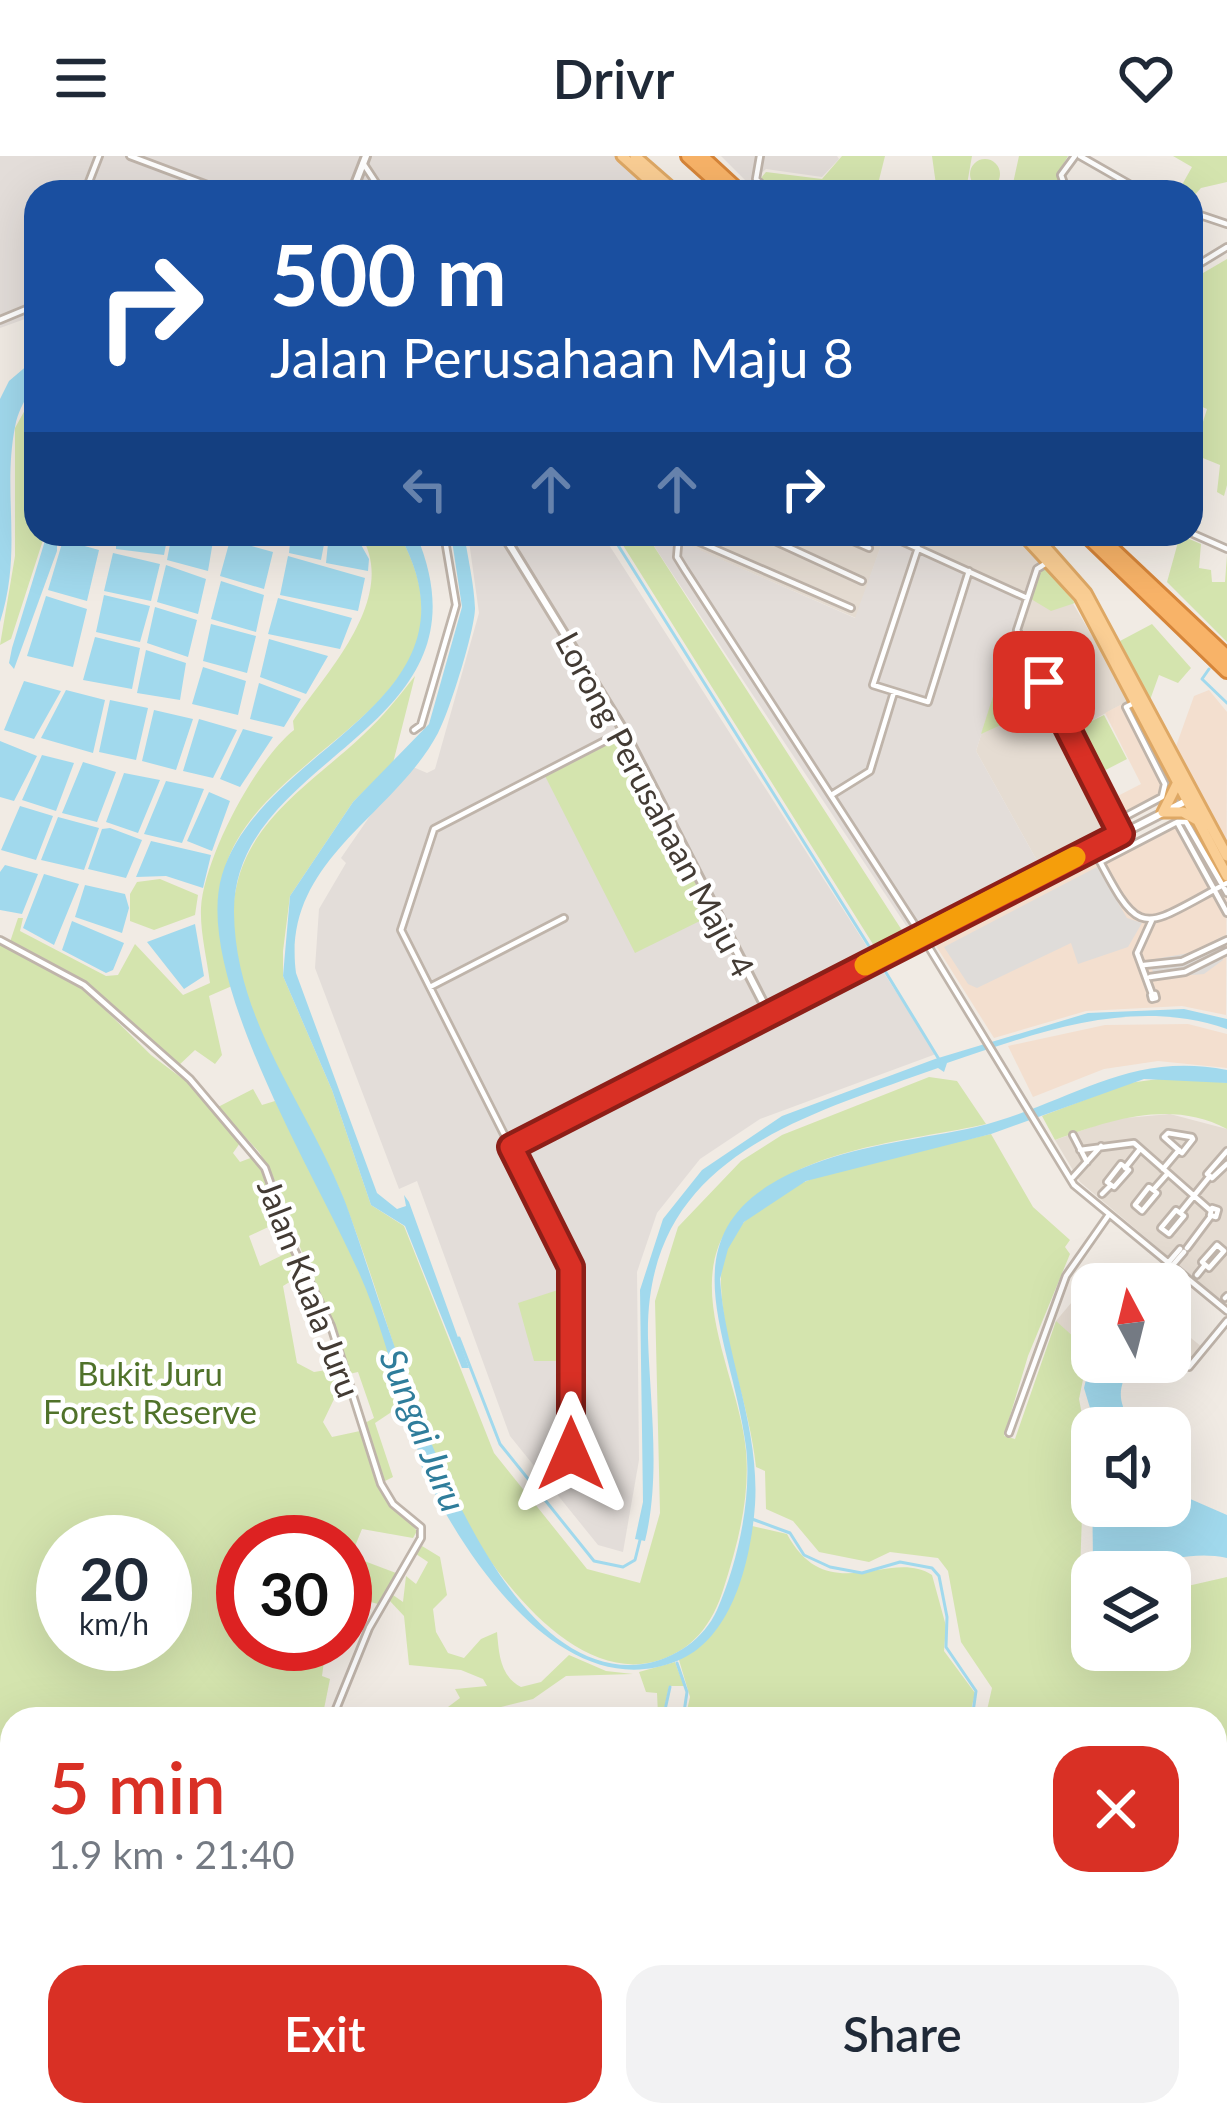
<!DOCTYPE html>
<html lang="en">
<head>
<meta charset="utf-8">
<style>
	:root { --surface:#fff; --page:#f2f2f3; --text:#1f2937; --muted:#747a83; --accent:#d93025 }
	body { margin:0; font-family:Lato,sans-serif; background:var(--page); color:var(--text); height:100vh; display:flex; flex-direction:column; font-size:45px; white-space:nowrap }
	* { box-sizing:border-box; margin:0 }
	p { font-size:39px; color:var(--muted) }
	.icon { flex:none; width:66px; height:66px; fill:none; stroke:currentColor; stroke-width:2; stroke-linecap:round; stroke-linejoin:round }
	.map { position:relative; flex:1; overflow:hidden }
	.side { position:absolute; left:0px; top:1551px; width:1227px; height:420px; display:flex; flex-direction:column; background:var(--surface); border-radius:36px 36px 0 0; box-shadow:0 12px 48px #0002 }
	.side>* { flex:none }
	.guide { position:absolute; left:24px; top:24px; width:1179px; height:366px; border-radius:36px; box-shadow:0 12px 48px #0002; background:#1a4fa0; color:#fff; overflow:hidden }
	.needle { width:78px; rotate:353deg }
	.tools { position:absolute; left:1071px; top:1107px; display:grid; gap:24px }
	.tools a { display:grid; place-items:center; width:120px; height:120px; border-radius:24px; background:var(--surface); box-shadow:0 12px 48px #0002; font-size:60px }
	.speed { position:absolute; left:36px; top:1359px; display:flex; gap:24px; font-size:60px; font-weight:700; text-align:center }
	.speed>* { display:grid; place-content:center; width:156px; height:156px; border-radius:50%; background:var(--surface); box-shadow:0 12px 48px #0002; line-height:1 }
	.speed small { font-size:30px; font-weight:400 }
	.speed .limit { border:18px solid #d22; background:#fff; color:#111 }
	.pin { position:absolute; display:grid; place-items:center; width:102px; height:102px; color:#fff; margin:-51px; border-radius:24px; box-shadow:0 6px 18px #0006 }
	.me { position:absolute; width:132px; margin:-66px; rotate:0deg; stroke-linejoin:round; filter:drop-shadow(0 0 9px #0008) }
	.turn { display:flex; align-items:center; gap:42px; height:252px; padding:0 48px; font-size:54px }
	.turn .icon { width:156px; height:156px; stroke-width:2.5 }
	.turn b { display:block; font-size:84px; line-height:102px }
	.lanes { display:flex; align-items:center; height:114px; padding:0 48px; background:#0003; justify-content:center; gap:60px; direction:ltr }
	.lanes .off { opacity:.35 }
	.round { display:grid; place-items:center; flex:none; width:126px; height:126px; border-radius:36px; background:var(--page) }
	.headline { display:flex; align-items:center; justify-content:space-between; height:204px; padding:0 48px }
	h1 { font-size:72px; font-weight:600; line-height:90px; color:var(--accent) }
	.button { display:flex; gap:24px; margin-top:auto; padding:24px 48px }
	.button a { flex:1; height:138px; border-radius:36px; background:var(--accent); color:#fff; font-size:48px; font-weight:600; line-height:138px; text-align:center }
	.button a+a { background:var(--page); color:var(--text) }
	header { display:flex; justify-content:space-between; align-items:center; height:156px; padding:0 48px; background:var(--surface); font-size:54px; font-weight:600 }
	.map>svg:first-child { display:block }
	.residential { fill:#e5dcd2 }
	.commercial { fill:#f3dfcf }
	.industrial { fill:#e3ddd9 }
	.green { fill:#d4e4ae; fill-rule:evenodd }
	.parking { fill:#dfdcd9 }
	.water { fill:#a1d9ed }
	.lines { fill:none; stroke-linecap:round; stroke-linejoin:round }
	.stream { stroke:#a1d9ed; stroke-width:3 }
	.minor-casing { stroke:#bfb4aa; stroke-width:10 }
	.tertiary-casing { stroke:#bfb4aa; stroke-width:12 }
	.primary-casing { stroke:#dea865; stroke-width:15 }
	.motorway-casing { stroke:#d68539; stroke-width:18 }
	.minor { stroke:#fff; stroke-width:4.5 }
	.tertiary { stroke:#fff; stroke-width:6 }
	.primary { stroke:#face94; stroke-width:9 }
	.motorway { stroke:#f8b368; stroke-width:12 }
	.route-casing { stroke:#8d1f18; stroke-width:30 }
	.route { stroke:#d93025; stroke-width:21 }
	.slow { stroke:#f59e0b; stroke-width:21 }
	.labels { text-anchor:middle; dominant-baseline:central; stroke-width:9; stroke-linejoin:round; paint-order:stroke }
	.street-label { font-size:33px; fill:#433b34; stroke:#fff }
	.park-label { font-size:33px; fill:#50722a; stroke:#fff }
	.water-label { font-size:36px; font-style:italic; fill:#2f7d9b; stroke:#fff }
</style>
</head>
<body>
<header><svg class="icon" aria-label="menu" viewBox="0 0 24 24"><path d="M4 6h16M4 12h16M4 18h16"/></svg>Drivr<svg class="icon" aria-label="heart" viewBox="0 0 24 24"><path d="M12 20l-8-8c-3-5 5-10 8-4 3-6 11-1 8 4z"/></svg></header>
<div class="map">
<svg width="1227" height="1971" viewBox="0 0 1227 1971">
	<rect width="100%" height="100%" fill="#f1ebe4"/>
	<path class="residential" d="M685 378H879L884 381 856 462 685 388Z
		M895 378H1013L1059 424 1130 544 1067 578 1112 668 1109 676 1040 710 976 595 1025 438Z
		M1170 958 1227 973V1150L1080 1026 1055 984 1114 963Z
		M1102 1110 1125 1128H1092V1185L1052 1179 1056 1165Z
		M1170 1165 1202 1191 1173 1222 1153 1206H1170Z"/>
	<path class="commercial" d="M1209 534 1227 556 1226 859 1182 850 1086 855 994 882 933 785 1205 649 1175 593 1194 540Z
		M1130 544 1173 629 1168 644 1120 669 1108 645 1141 628 1105 557Z
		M1188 868 1227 878V912L1158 905 1104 913 1033 941 1008 890 1105 869Z"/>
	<path class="industrial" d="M0 0H618L655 36H36V159L0 172Z
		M721 0H837L839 3 822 21 766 13 749 28Z
		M468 378H602L936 898 760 963 700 1003 657 1057 637 1116 639 1304 623 1396 598 1389 510 1280 417 1025 399 1033 315 812 319 753 346 707 341 702 381 644 413 611 427 617 435 613 479 457Z
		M646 378H685L686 388 855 462 884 381 1024 445 976 595 1040 710 911 777Z"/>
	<path class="green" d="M842 0H885L876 36 823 27 776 36 761 22 766 16 822 23Z
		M932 0H972L966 34 937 36Z
		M1019 0H1068L1057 19 1061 36 1012 32Z
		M1173 0H1227V26L1201 32 1191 43V36H1178L1192 11Z
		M970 18a15 15 0 1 1 30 0a15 15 0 1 1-30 0Z
		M1227 103V329L1224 340 1217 336 1220 309 1193 298 1207 253 1191 246V124Z
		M36 234V378L44 381 11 483 0 489 15 400V272Z
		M360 378H399C494 548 264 585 225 712 215 743 223 799 232 830L209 840 222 899 215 908 195 894 177 911 85 827 10 786 18 762H23L20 775 106 820 118 819 135 788 183 839 210 827C207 803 200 776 201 752 204 702 255 605 294 574L293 565C327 516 400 440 360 378Z
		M616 378H646L905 779 876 793Z
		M1180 379 1201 388 1199 412 1211 414 1212 426H1225L1227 399V486L1167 426Z
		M1047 412 1075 447 1051 455 1031 443 1041 415Z
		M1152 468 1191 512 1178 527 1159 519 1150 544 1120 485Z
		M1024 503 1043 538V550L981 578 1001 515Z
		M415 520 393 607 353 646 290 740 283 795V820L332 934 371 1049 404 1070 494 1297 587 1413 640 1427 660 1357 655 1145 678 1071 741 1005 782 979 929 921 957 925 986 968C902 987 789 991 732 1066 682 1131 740 1223 746 1295 750 1342 738 1387 724 1431 713 1468 692 1496 653 1506 568 1527 483 1405 452 1340 406 1246 382 1140 343 1042 307 949 211 834 237 728 253 660 316 624 363 579 383 561 399 540 415 520Z
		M1104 559 1127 603 1096 619 1073 574Z
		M620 579 712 759 635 797 544 618Z
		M160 723 198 739 195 759 154 774 130 765V738L137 726Z
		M0 787 85 834 151 899 195 932 240 987 233 997 240 1006 253 1001 270 1027 281 1065 249 1080 260 1110 291 1095 301 1119 283 1130 297 1207 314 1216 339 1212 348 1237 335 1241 323 1266 332 1281 360 1275 379 1329 417 1375 413 1382 362 1373 351 1400 396 1417 378 1448 363 1444 356 1460 345 1458V1386H243V1488L326 1490 322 1520 330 1523 322 1563H12V1959H73L65 1968 52 1961 47 1971H0ZM63 1386H165V1488H63Z
		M1180 920 1227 927V973C1171 943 1110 964 1055 984L1042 960 1129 927Z
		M253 933 262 949 275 945C326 1036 387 1144 402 1249L375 1267 393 1321 383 1326 365 1267 374 1262 358 1216 349 1218 273 1021 259 996 218 951Z
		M991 978 1033 1051 1070 1084 1065 1091 1070 1098 1028 1200 1004 1280 1015 1283 1056 1165 1076 1183 1092 1180 1079 1243 1085 1274 1080 1416 1086 1457H1092V1494H1170V1434L1227 1421V1901H1215V1563H985L992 1532 961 1486 948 1415 938 1402 890 1396 869 1406 819 1396 793 1365 766 1353 765 1315 756 1311C750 1250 723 1190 721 1129 716 1015 911 998 991 978Z
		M567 1131 566 1205H534L518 1147Z
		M752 1370 787 1378C828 1454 890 1391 932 1419L946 1470 944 1495 975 1537 969 1563H685L690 1541 679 1504 730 1450Z
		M422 1390 440 1401 447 1439 433 1453 436 1476 448 1497 464 1502 481 1483 497 1476C499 1498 500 1520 521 1531L541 1526 569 1499 606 1515 633 1518 566 1520 533 1543 497 1552 510 1563H432L460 1542 455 1533 487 1530 483 1523 461 1514 409 1509 404 1460 388 1443 393 1439 403 1446 406 1420 416 1428 428 1406 416 1398Z
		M675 1506 684 1530H669L662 1563 648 1562 658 1558 657 1537 646 1536 639 1516Z
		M951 1959H1166L1160 1971H942Z"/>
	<path class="parking" d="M1097 711 1127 762 1142 767 1128 791 1078 808 1071 787 977 832 968 828 944 791Z
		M1223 780V804L1204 818 1155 822 1149 804 1195 796Z"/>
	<path class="water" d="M36 202C36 240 21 240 15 271 2 338 23 394 0 466V243L9 225Z
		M47 378H57V395L14 513 9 507 12 492Z
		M116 378H168L164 399 116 393Z
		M172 378 214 379 208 415 167 404Z
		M291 378H326L321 404 289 397Z
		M329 378H355L369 403 368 415 326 407Z
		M399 378H416C501 577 233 596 234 756 235 865 306 947 344 1043 388 1156 479 1530 643 1508 675 1503 704 1483 717 1454 738 1406 752 1342 746 1291 731 1174 655 1067 813 1008 865 988 922 983 976 971 1068 949 1126 894 1227 914V927L1144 923 991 978 806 1025 744 1066 728 1093 720 1123C725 1200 760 1270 755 1349 751 1403 733 1483 677 1505 561 1552 460 1396 420 1307 415 1297 419 1290 417 1280 416 1271 406 1267 402 1259L401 1240C388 1199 377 1157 360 1119 318 1023 192 820 222 719 261 588 493 547 399 378Z
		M451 378H464C468 402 474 428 475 452 475 474 449 557 438 577 393 662 281 704 296 817L377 1037 397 1053 406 1050 404 1039 409 1046 469 1212H462L405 1070 371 1049 332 934 283 820 290 740 353 646 429 568 462 451Z
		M63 384 99 394 87 445 48 434Z
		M230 384 273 396 264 433 220 420Z
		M113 397 160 408 151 445 104 435Z
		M288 400 365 422 358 455 280 439Z
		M166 409 206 423 198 458 157 446Z
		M221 425 264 439 256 476 211 463Z
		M104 439 150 450 140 486 96 476Z
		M46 440 87 453 73 511 27 500Z
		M278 442 352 462 340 493 268 478Z
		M155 451 197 464 188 501 147 487Z
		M211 468 256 480 247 517 203 505Z
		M95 481 140 492 132 533 83 524Z
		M269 483 328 500 306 538 260 521Z
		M146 494 186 507 180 544 137 537Z
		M203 511 246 525 238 559 192 548Z
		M24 525 61 535 34 583 4 574Z
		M259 527 301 543 284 571 250 563Z
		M66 534 105 544 93 597 41 582Z
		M110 544 148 552 136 604 99 596Z
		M154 554 193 563 176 614 142 605Z
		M199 563 237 574 213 622 183 615Z
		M243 573 273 581 240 631 220 623Z
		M0 585 37 600 14 645 0 641Z
		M42 599 74 607 56 655 22 644Z
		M83 606 116 616 97 666 62 657Z
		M124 617 160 624 138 677 106 666Z
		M166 625 204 633 182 687 144 678Z
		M209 636 230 645 212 695 187 685Z
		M20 650 53 660 36 704 1 694Z
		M58 661 99 672 84 714 41 704Z
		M110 672 142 684 126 722 88 713 102 673Z
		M151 685 211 699 203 732 166 720 136 721Z
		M5 709 38 718 22 758 0 754V716Z
		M44 718 79 728 54 789 23 772Z
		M85 729 125 738 129 752 122 777 75 761Z
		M72 765 124 787 113 814 106 817 62 794Z
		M195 768 204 820 184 833 147 786Z
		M1184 853 1227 863V873C1132 840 1037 877 947 907L944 916 938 912C799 962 644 1002 648 1182 650 1248 661 1320 645 1385L635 1383 643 1346 640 1134 663 1063 702 1014 782 960 935 903 1088 857Z
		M1092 1199V1206H1132C1119 1231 1116 1241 1130 1265L1161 1272H1096L1084 1232Z
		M1170 1286 1188 1342 1227 1359V1402C1179 1392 1146 1416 1097 1416L1093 1408 1092 1322V1350H1170Z"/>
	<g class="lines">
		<path class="stream" d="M611 378 872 795
			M1209 513 1202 523 1227 547
			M882 810 940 905
			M459 1182 500 1288 594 1405 623 1411 635 1404 641 1380
			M752 1363 790 1377 804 1399 830 1411 862 1417 900 1406 932 1412 939 1420 947 1461 946 1491 976 1535 972 1563
			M677 1507 687 1536 683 1563
			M663 1563 670 1531
			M651 1971 657 1959"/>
		<g class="minor-casing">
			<path id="minor" d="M130 0 226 36
				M760 0 756 23 769 36
				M1080 0 1143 36
				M363 7 382 36
				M85 36 99 0
				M1067 36 1061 19 1075 0
				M1191 56 1227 68
				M1191 113 1227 91
				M0 164 36 149
				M1191 377 1227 393
				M679 378 677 401 685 414 922 780 1074 1029 1227 1155
				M681 378 851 452
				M760 378 862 425
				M837 378 869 392
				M886 378 1027 442
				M918 392 873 529 928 546 969 415
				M1048 406 1037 413 1017 474 1121 678
				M414 574 421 569 456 449 444 378
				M833 638 870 615 894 536
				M1115 666 1162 641 1165 628 1126 551 1134 547
				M1177 666 1227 757
				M1177 666H1186L1227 737
				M1094 694C1142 787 1140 773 1227 727
				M1100 706 1177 666
				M1152 764 1137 797 1152 838
				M0 784 84 829 190 923 265 1012 293 1091 331 1170 381 1328 393 1348 421 1371V1382L369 1472 332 1563
				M1144 809 1182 805 1227 784
				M1150 821 1185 816 1227 795
				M430 831 564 762
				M1155 838 1156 842 1152 843 1151 839Z
				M1168 977 1192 981 1193 983 1182 997 1164 981Z
				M1073 979 1087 1006
				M512 990 769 858
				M1080 994 1134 987 1210 1054
				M1121 1008 1129 1014 1114 1031 1107 1026Z
				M1125 1012 1140 993
				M1163 1013 1179 994
				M1207 1018 1227 995
				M1073 1021 1101 990
				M1212 1022 1227 1008
				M1149 1031 1157 1037 1142 1055 1135 1049Z
				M1153 1034 1168 1017
				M1102 1038 1111 1029
				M1212 1052 1218 1054 1216 1061 1210 1059Z
				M1176 1054 1184 1060 1169 1078 1161 1072Z
				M1180 1057 1210 1020
				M1217 1089 1224 1095 1209 1112 1202 1106Z
				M1187 1092 1211 1060
				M1168 1107 1180 1093
				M1172 1110 1184 1096
				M1197 1119 1205 1109
				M1225 1142 1227 1140
				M1189 1211 1227 1165
				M1009 1277 1066 1120 1108 1060
				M571 1298V1111L401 774 434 673 624 575
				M692 1968 694 1959
				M88 1971 94 1959
				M259 1971 269 1959
				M894 1971 900 1959"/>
		</g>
		<g class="tertiary-casing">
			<path id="tertiary" d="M352 36 366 0
				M503 378 624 575 769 858 1190 643
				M608 1959 624 1971"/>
		</g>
		<g class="primary-casing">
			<path id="primary" d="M622 0 662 36
				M635 0 676 36
				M1022 378 1080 441 1227 720
				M1034 378 1086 437 1227 700
				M1163 656H1183L1197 664
				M1163 656 1178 626"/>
		</g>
		<g class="motorway-casing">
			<path id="motorway" d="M688 0 728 36
				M701 0 740 36
				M1085 378 1227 515
				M1101 382 1227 501"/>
		</g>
		<use href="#minor" class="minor"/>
		<use href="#tertiary" class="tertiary"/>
		<use href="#primary" class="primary"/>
		<use href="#motorway" class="motorway"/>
	</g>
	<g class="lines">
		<g class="route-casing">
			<path id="route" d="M571 1298V1111L511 991 1121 678 1044 526"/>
		</g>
		<use href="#route" class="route"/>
		<path class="slow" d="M865 809 1075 701"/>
	</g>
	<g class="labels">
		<g class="street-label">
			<text transform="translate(656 648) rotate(62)">Lorong Perusahaan Maju 4</text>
			<text transform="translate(310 1132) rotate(69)">Jalan Kuala Juru</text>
		</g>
		<g class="park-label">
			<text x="150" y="1217">Bukit Juru<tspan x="150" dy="38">Forest Reserve</tspan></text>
		</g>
		<g class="water-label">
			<text transform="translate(424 1274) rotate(68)">Sungai Juru</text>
		</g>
	</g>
</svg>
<div class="tools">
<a><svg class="needle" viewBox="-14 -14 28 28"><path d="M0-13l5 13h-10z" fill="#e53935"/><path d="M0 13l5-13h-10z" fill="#747a83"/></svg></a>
<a><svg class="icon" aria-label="sound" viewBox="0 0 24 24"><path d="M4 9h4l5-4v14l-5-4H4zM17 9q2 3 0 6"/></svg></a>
<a><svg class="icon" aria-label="layers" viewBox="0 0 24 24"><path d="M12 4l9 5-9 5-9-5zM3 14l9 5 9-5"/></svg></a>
</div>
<div class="speed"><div>20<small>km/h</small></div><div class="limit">30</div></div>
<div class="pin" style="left:1044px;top:526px;background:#d93025"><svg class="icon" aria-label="arrive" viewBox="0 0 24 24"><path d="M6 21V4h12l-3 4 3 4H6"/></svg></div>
<svg class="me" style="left:571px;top:1298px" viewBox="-20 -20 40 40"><path d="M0-17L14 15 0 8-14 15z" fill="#d93025" stroke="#fff" stroke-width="4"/></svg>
<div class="guide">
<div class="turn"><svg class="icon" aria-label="right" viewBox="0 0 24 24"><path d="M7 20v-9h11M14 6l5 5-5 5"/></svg><div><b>500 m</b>Jalan Perusahaan Maju 8</div></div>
<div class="lanes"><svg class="icon off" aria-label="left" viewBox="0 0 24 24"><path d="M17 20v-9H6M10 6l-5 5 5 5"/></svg><svg class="icon off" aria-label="ahead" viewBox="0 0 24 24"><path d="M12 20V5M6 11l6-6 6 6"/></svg><svg class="icon off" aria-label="ahead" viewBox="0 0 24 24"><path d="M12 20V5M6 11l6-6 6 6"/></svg><svg class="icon" aria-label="right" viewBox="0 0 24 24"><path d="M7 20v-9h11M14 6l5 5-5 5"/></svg></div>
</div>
<section class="side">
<div class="headline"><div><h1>5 min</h1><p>1.9 km · 21:40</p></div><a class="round" style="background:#d93025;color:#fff"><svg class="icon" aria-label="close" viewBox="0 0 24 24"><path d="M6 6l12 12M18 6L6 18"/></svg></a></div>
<div class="button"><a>Exit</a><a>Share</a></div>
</section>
</div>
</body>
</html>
